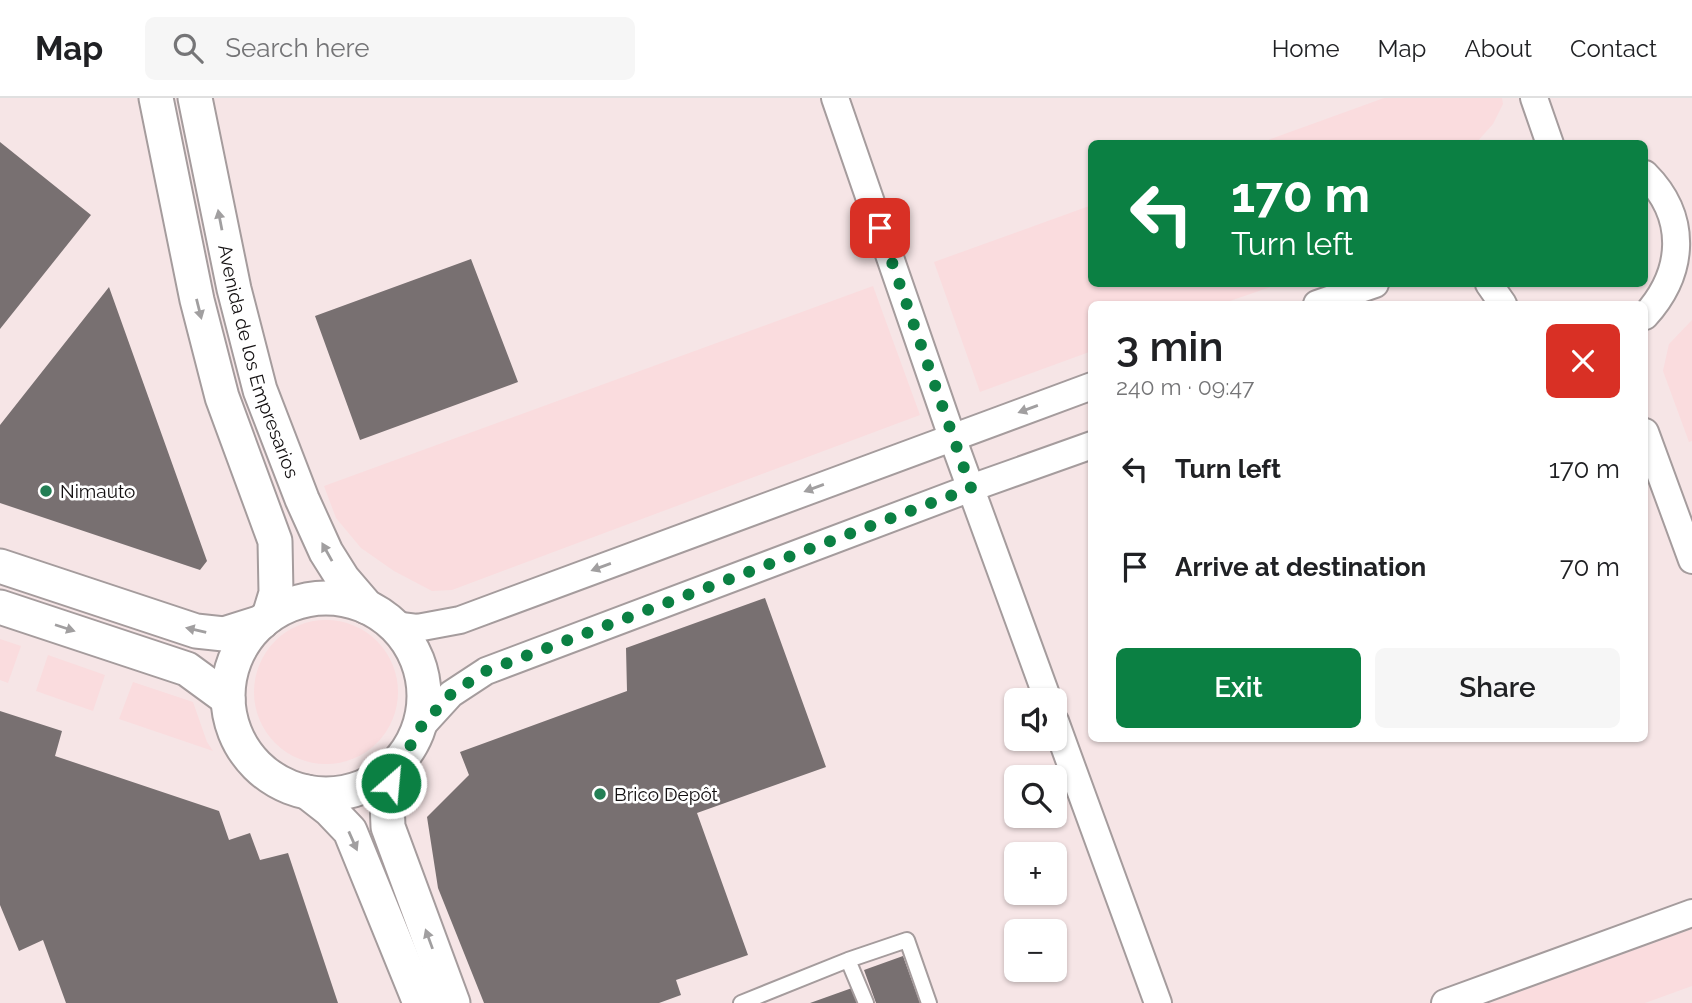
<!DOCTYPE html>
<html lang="en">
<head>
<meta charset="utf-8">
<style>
	:root { --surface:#fff; --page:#f6f6f6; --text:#202124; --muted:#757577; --line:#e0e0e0; --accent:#0b8043 }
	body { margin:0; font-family:Raleway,sans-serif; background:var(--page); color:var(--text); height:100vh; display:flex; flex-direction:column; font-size:26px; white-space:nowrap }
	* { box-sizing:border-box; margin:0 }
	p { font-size:23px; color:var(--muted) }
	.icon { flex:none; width:38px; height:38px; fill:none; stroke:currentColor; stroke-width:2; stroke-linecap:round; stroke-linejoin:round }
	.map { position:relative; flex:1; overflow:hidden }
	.details { position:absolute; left:1088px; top:203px; width:560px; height:441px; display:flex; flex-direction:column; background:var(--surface); border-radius:10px; box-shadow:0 2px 5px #0004 }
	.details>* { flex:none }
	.hud { position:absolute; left:1088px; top:42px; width:560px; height:147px; border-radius:10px; box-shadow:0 2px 5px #0004; background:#0b8043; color:#fff; overflow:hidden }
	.tools { position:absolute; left:1004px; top:590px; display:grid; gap:14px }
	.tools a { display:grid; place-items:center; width:63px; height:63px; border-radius:10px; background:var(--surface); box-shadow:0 2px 5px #0004; font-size:35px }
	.pin { position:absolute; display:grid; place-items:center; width:60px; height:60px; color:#fff; margin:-30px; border-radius:14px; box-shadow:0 4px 10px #0006 }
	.me { position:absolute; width:77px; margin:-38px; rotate:27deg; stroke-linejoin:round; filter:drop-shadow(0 0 5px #0008) }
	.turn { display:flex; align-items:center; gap:24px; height:147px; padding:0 28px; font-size:32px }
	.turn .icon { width:91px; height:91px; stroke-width:2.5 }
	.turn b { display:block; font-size:49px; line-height:60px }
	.round { display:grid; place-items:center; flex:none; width:74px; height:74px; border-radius:10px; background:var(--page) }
	.headline { display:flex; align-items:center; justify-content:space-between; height:119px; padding:0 28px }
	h1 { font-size:42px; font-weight:600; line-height:52px }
	.button { display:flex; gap:14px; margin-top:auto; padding:14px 28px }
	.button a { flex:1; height:80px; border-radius:10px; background:var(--accent); color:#fff; font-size:28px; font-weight:600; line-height:80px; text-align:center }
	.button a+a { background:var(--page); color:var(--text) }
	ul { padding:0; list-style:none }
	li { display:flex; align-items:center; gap:21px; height:98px; padding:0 28px }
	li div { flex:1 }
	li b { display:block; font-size:26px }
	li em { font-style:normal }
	header { display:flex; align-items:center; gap:42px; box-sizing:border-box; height:98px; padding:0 35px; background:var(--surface); border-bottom:2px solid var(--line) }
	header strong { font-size:33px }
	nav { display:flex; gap:38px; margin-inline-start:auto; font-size:24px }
	.search { width:490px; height:63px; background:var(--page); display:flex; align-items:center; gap:18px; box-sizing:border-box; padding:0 24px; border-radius:10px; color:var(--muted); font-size:26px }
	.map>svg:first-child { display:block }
	.built { fill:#f6e5e6; fill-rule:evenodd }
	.green { fill:#fadcde }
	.building { fill:#787071 }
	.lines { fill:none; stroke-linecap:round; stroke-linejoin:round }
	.service-casing { stroke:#a59c9d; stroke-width:18 }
	.minor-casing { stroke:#a59c9d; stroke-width:30 }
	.tertiary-casing { stroke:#a59c9d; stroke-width:37 }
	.service { stroke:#fff; stroke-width:14 }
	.minor { stroke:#fff; stroke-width:26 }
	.tertiary { stroke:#fff; stroke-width:33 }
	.oneway { fill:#a19fa0 }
	.route { stroke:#0b8043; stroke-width:12; stroke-dasharray:0 21.6 }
	.poi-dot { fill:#237f55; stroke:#fff; stroke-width:2.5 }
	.labels { text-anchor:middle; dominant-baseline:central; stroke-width:5; stroke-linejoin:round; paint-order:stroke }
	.street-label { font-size:19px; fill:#131011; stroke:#fff }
	.poi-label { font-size:19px; fill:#131011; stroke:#fff; text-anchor:start }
</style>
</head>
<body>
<header>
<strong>Map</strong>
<div class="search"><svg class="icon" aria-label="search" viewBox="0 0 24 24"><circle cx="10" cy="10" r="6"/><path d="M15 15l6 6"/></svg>Search here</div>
<nav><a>Home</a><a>Map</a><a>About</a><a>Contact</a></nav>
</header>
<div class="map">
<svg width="1692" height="905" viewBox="0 0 1692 905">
	<rect width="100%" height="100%" fill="#fdf4f4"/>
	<path class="built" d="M0 0H1692V905H0ZM1092 46H1645V186H1092ZM1092 206H1645V640H1092ZM1017 602H1055V640H1017ZM1017 679H1055V718H1017ZM1017 756H1055V794H1017ZM1017 833H1055V872H1017Z"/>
	<path class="green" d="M1384 0H1502L1503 6 1493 26 1476 45H1260Z
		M1092 107V186H1279L1221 206H1092V253L980 294 934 164Z
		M873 188 920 317 452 492 432 493 394 473 361 450 336 420 324 388Z
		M1692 222V343L1689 344 1663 273 1669 246Z
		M254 594a72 72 0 1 1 144 0a72 72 0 1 1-144 0Z
		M0 541 21 548 8 585 0 582Z
		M48 557 105 577 93 613 36 593Z
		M133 584 193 604 207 644 213 653 119 621Z
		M1692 831V888L1645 905H1489Z"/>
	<path class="building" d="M0 44 91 117 0 231Z
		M471 161 518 284 360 342 315 218Z
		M109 189 207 463 200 472 0 405V327Z
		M765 500 826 669 697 715 748 857 676 882 681 897 659 905H484L438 790 427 719 469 677 460 654 627 593 626 550Z
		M0 613 62 633 55 658 219 713 229 742 250 735 260 762 288 755 338 905H66L43 842 19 853 0 807Z
		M903 858 920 905H876L864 872Z
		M852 890 858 905H810Z"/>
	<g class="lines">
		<g class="service-casing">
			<path id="service" d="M848 862 907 842 929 905
				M741 905 848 862 866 905"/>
		</g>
		<g class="minor-casing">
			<path id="minor" d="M835 0 952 339 1048 602
				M1534 0 1550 46
				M1645 76C1688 119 1685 174 1645 218
				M1489 186 1503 206
				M1317 206 1375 186
				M1645 334 1692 462
				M393 527 417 530 460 522 1092 288
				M1055 623 1158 905
				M419 631 451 596 486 573 971 390 1092 347
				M1445 905 1692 815"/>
		</g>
		<g class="tertiary-casing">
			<g id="tertiary">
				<path d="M156 0 197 202 222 299 275 443 276 495 269 518"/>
				<path id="s1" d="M195 0 234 191 260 292 302 401 326 454 343 481 367 509"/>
				<path d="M0 468 196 533 224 536 262 524"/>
				<circle cx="326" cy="598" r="98"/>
				<path d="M0 509 187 571 228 601"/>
				<path d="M395 668 387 702 388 729 453 905"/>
				<path d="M307 694 330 712 350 733 420 905"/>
			</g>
		</g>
		<use href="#service" class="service"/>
		<use href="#minor" class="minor"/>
		<use href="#tertiary" class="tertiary"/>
	</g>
	<defs><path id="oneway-solid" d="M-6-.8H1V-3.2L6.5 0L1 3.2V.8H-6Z" transform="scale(1.75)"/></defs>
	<g class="oneway">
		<use href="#oneway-solid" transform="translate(220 122) rotate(-101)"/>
		<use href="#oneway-solid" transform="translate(199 211) rotate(76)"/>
		<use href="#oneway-solid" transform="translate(1028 311) rotate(160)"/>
		<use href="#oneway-solid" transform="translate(814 390) rotate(160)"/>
		<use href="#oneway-solid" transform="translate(327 454) rotate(-119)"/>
		<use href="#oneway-solid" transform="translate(601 469) rotate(160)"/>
		<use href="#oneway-solid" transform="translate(65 530) rotate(18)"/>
		<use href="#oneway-solid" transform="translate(196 532) rotate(-167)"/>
		<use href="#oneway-solid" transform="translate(353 743) rotate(66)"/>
		<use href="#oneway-solid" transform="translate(429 841) rotate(-110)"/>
	</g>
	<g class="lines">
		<path class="route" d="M391 685 396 668 407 654 419 631 451 596 486 573 971 390 880 130"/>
	</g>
	<g class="poi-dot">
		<circle cx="46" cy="393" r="7"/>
		<circle cx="600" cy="696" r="7"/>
	</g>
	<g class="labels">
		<g class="street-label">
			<text stroke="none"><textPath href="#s1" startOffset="271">Avenida de los Empresarios</textPath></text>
		</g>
		<g class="poi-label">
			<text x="60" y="393">Nimauto</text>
			<text x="614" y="696">Brico Depôt</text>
		</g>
	</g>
</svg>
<div class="tools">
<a><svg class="icon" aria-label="sound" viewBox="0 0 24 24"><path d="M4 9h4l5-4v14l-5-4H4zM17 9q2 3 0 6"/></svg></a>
<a><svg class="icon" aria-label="search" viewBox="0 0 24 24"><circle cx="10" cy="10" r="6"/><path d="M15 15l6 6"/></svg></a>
<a>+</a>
<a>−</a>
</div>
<div class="pin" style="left:880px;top:130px;background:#d93025"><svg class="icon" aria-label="arrive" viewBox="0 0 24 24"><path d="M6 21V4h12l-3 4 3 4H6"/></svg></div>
<svg class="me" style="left:391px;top:685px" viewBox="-20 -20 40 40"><circle r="17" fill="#0b8043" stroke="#fff" stroke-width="3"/><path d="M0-11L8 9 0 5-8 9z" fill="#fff"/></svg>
<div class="hud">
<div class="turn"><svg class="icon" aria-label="left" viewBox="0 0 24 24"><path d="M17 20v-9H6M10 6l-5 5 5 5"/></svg><div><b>170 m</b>Turn left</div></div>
</div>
<section class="details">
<div class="headline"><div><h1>3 min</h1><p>240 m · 09:47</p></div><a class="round" style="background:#d93025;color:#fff"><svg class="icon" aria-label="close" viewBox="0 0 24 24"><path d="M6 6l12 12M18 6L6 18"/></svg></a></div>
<ul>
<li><svg class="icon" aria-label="left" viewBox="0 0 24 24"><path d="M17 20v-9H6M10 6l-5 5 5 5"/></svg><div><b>Turn left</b></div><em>170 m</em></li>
<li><svg class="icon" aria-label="arrive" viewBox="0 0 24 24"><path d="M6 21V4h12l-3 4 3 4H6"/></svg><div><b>Arrive at destination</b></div><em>70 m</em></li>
</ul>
<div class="button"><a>Exit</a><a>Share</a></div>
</section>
</div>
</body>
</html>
